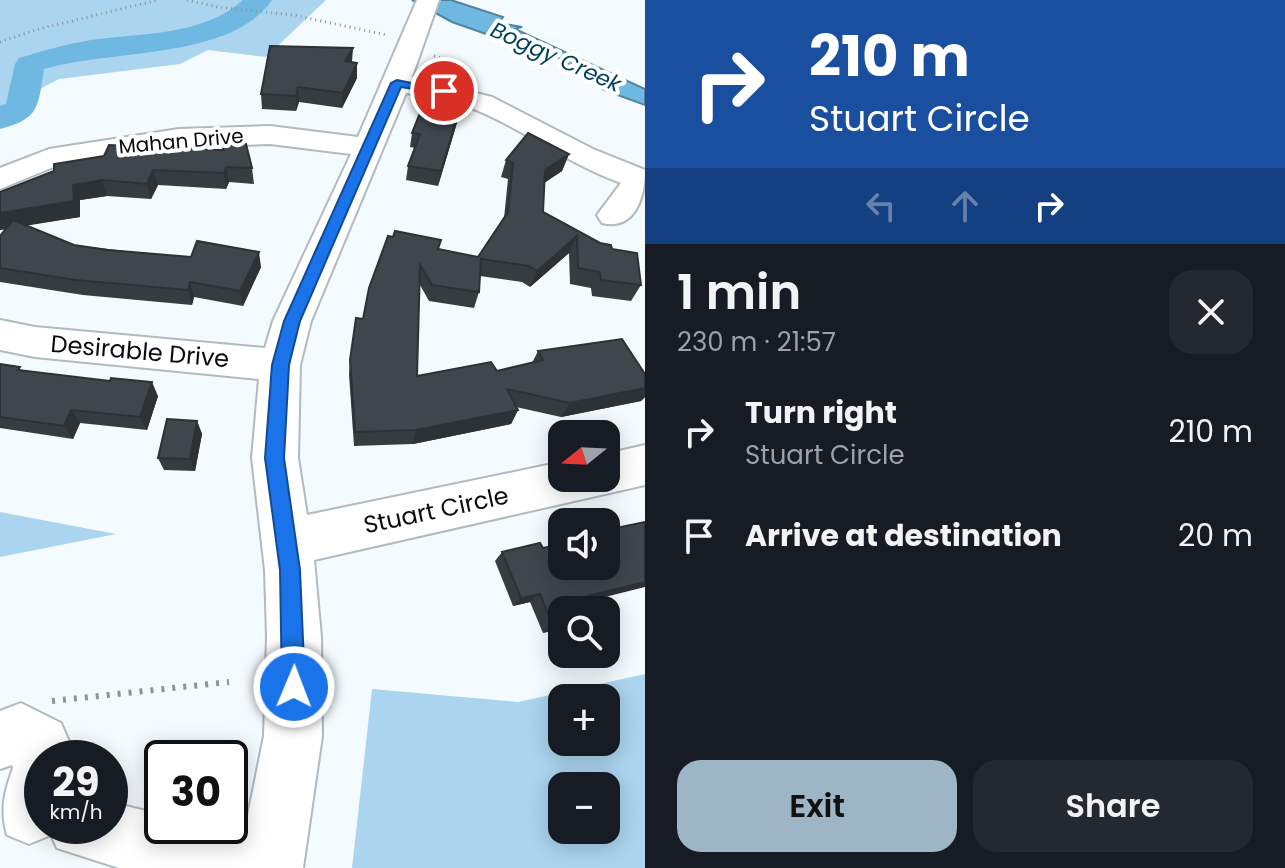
<!DOCTYPE html>
<html lang="en">
<head>
<meta charset="utf-8">
<style>
	:root { --surface:#171b24; --page:#242831; --text:#f1f3f6; --muted:#9ea1a6; --accent:#9db5c4 }
	body { margin:0; font-family:Poppins,sans-serif; background:var(--page); color:var(--text); height:100vh; display:flex; flex-direction:column; font-size:30px; white-space:nowrap }
	* { box-sizing:border-box; margin:0 }
	p { font-size:26px; color:var(--muted) }
	.icon { flex:none; width:44px; height:44px; fill:none; stroke:currentColor; stroke-width:2; stroke-linecap:round; stroke-linejoin:round }
	.map { position:relative; flex:1; overflow:hidden }
	.side { display:flex; flex-direction:column; background:var(--surface); width:640px }
	.side>* { flex:none }
	.hud { background:#1a4fa0; color:#fff; overflow:hidden }
	.needle { width:52px; rotate:252deg }
	.controls { position:absolute; left:548px; top:420px; display:grid; gap:16px }
	.controls a { display:grid; place-items:center; width:72px; height:72px; border-radius:16px; background:var(--surface); box-shadow:0 4px 20px #0003; font-size:40px }
	.speed { position:absolute; left:24px; top:740px; display:flex; gap:16px; font-size:40px; font-weight:700; text-align:center }
	.speed>* { display:grid; place-content:center; width:104px; height:104px; border-radius:50%; background:var(--surface); box-shadow:0 4px 20px #0003; line-height:1 }
	.speed small { font-size:20px; font-weight:400 }
	.speed .limit { border:4px solid #111; border-radius:12px; background:#fff; color:#111 }
	.pin { position:absolute; display:grid; place-items:center; width:68px; height:68px; color:#fff; margin:-34px; border:4px solid #fff; border-radius:50%; box-shadow:0 2px 8px #0007 }
	.me { position:absolute; width:88px; margin:-44px; rotate:1deg; stroke-linejoin:round; filter:drop-shadow(0 0 6px #0008) }
	.turn { display:flex; align-items:center; gap:28px; height:168px; padding:0 32px; font-size:36px }
	.turn .icon { width:104px; height:104px; stroke-width:2.5 }
	.turn b { display:block; font-size:56px; line-height:68px }
	.lanes { display:flex; align-items:center; height:76px; padding:0 32px; background:#0003; justify-content:center; gap:40px; direction:ltr }
	.lanes .off { opacity:.35 }
	.round { display:grid; place-items:center; flex:none; width:84px; height:84px; border-radius:24px; background:var(--page) }
	.summary { display:flex; align-items:center; justify-content:space-between; height:136px; padding:0 32px }
	h1 { font-size:48px; font-weight:600; line-height:60px }
	.primary-button { display:flex; gap:16px; margin-top:auto; padding:16px 32px }
	.primary-button a { flex:1; height:92px; border-radius:24px; background:var(--accent); color:#111; font-size:32px; font-weight:600; line-height:92px; text-align:center }
	.primary-button a+a { background:var(--page); color:var(--text) }
	ul { padding:0; list-style:none }
	li { display:flex; align-items:center; gap:24px; height:104px; padding:0 32px }
	li div { flex:1 }
	li b { display:block; font-size:30px }
	li em { font-style:normal }
	main { display:flex; flex:1; min-height:0 }
	.map>svg:first-child { display:block }
	.green { fill:#abd4ee; fill-rule:evenodd }
	.water { fill:#6fb8e2; stroke:#5084a2; stroke-width:2 }
	.lines { fill:none; stroke-linecap:round; stroke-linejoin:round }
	.river { fill:#6fb8e2; fill-rule:evenodd }
	.minor-casing { stroke:#b0bac0; stroke-width:4 }
	.path-far1 { stroke:#8e9396; stroke-width:3; stroke-dasharray:1 4; stroke-linecap:butt }
	.path { stroke:#8e9396; stroke-width:6; stroke-dasharray:3 8; stroke-linecap:butt }
	.minor { fill:#fff; fill-rule:evenodd }
	.wall { fill:#363d41 }
	.shaded-wall { fill:#2c3235 }
	.building { fill:#3f474c; stroke:#2c3235; stroke-width:2 }
	.route { fill:#1a73e8; stroke:#114b97; stroke-width:2 }
	.labels { text-anchor:middle; dominant-baseline:central; stroke-width:8; stroke-linejoin:round; paint-order:stroke }
	.far-street-label { font-size:20px; fill:#090c0e; stroke:#fff }
	.far-water-label { font-size:22px; font-style:italic; fill:#003f5b; stroke:#fff }
	.street-label { font-size:24px; fill:#090c0e; stroke:#fff }
</style>
</head>
<body>
<main>
<div class="map">
<svg width="645" height="868" viewBox="0 0 645 868">
	<rect width="100%" height="100%" fill="#f4fbfe"/>
	<path class="green" d="M0 0H326L266 57 208 50 180 64 59 79 0 110Z
		M0 512 116 534 0 557Z
		M645 674V868H352L372 689 518 702ZM562 698H606V742H562ZM562 786H606V830H562Z"/>
	<path class="water" d="M412 0H451L503 17 499 23 522 27 515 29 645 89V105L604 90 552 53 523 47 452 22Z"/>
	<g class="lines">
		<path class="river" d="M243 0H272C231 60 110 49 44 69 38 106 40 119 0 129V106L6 104 15 64 19 58C43 51 66 44 91 40 141 33 203 36 243 0Z"/>
		<g class="minor-casing">
			<path id="minor" d="M417 0H439L412 77 492 97 593 149 645 170C645 197 635 231 602 223L597 215 621 183C565 163 517 124 461 104 443 98 425 96 406 93L311 321 300 365 298 458 307 515 562 462V478H606V454L645 445V485L314 560 321 637 322 736 303 868H119L57 848 51 835 29 844 7 835C0 810 4 793 13 768L12 765 0 769V711L21 703 61 723 70 744 71 758H42V826H110V802L162 815V826H207L244 835 264 736 267 637 265 570 252 458 259 379 35 357 0 350V320L35 327 265 348 273 321 351 154 270 144 179 147 56 166 0 189V168L49 149 179 129 270 126 358 137Z"/>
		</g>
		<path class="path-far1" d="M187 0 218 7 293 15 387 35
			M0 42 39 29 158 0
			M434 56 448 60 467 74"/>
		<path class="path" d="M52 701 229 682"/>
		<use href="#minor" class="minor"/>
	</g>
	<path class="wall" d="M352 62 357 63V78L342 108 299 102 296 111 262 109 261 94Z
		M459 116 438 186 406 180 408 166 415 148 410 147 412 133Z
		M569 154 562 171 544 183 543 212 612 249 641 285 631 301 592 296 591 288 570 284 569 253 530 287 522 282 480 276 479 292 474 308 429 301 420 285 417 376 497 371 532 363 538 351 645 374V397L641 401 561 417 516 407 518 410 511 424 413 444 354 446 349 375 350 360 363 319 439 249 478 257 504 218 508 179 501 177 506 160Z
		M104 156 252 168 254 184 229 182 226 189 158 185 151 199 107 196 80 200V217L26 225 74 245 261 267 243 306 194 297 192 305 83 295 0 282V236L6 229 0 230V192Z
		M0 364 22 370 158 396 147 430 80 423 73 439 0 428Z
		M197 421 202 434 195 471 164 470 158 458Z
		M543 548 590 600 562 628 543 633 530 602 513 606 495 561 502 552Z"/>
	<path class="shaded-wall" d="M353 48 352 62 345 61Z
		M357 63V78L342 108 343 93Z
		M298 87 299 102 296 111V96Z
		M462 101 459 116 438 186 441 171Z
		M569 154 562 171 538 187 545 170Z
		M226 167 229 182 226 189 224 173Z
		M153 170 158 185 151 199 147 184Z
		M102 180 107 196 80 200V217L0 230V213L73 185Z
		M577 236 569 253 530 287 537 271Z
		M259 252 261 267 243 306 240 291Z
		M190 282 194 297 192 305 188 290Z
		M152 382 158 396 147 430 140 417Z
		M645 388V397L641 401 561 417 570 403Z
		M71 410 80 423 73 439 64 426Z
		M518 410 511 424 413 444 416 430Z
		M197 421 202 434 195 471 190 459Z
		M645 582V587L577 604 588 596Z
		M540 594 530 602 513 606 521 598Z
		M562 624V628L543 633 553 626Z"/>
	<path class="building" d="M270 46 353 48 345 61 357 63 343 93 298 87 296 96 261 94Z
		M426 98 462 101 441 171 408 166 420 134 412 133Z
		M528 133 569 154 545 170 543 212 600 243 611 245 612 249 637 253 641 285 601 280 600 272 578 268 577 236 537 271 529 266 481 259 479 292 432 285 420 265 417 376 491 362 497 371 543 360 538 351 622 339 645 374V388L570 403 507 389 518 410 416 430 355 432 350 360 356 318 363 319 369 288 388 236 393 237 395 231 441 240 438 249 478 257 508 212 513 163 506 160Z
		M225 143 246 144 252 168 226 167 224 173 153 170 147 184 102 180 73 185 74 201 0 213V192L54 171V164L104 156 109 145 223 150Z
		M13 220 74 245 108 250 191 257 197 241 259 252 240 291 190 282 188 290 75 280 0 268V236Z
		M0 364 20 367 18 370 110 381 111 378 152 382 140 417 71 410 64 426 0 417Z
		M167 419 197 421 190 459 158 458Z
		M645 522V582L588 596 595 610H562V624L553 626 540 594 521 598 502 552 540 543 543 548 562 544V566H606V530Z"/>
	<path class="route" d="M397 80 450 91 444 94 401 87 300 321 289 365 284 458 300 570 305 687 302 695 294 698 285 695 282 687 280 570 265 458 272 365 284 321 391 83Z"/>
	<g class="labels">
		<g class="far-street-label">
			<text transform="translate(181 141) rotate(-5)">Mahan Drive</text>
		</g>
		<g class="far-water-label">
			<text transform="translate(556 57) rotate(24)">Boggy Creek</text>
		</g>
		<g class="street-label">
			<text transform="translate(140 351) rotate(5)">Desirable Drive</text>
			<text transform="translate(436 510) rotate(-12)">Stuart Circle</text>
		</g>
	</g>
</svg>
<div class="controls">
<a><svg class="needle" viewBox="-14 -14 28 28"><path d="M0-13l5 13h-10z" fill="#e53935"/><path d="M0 13l5-13h-10z" fill="#9ea1a6"/></svg></a>
<a><svg class="icon" aria-label="sound" viewBox="0 0 24 24"><path d="M4 9h4l5-4v14l-5-4H4zM17 9q2 3 0 6"/></svg></a>
<a><svg class="icon" aria-label="search" viewBox="0 0 24 24"><circle cx="10" cy="10" r="6"/><path d="M15 15l6 6"/></svg></a>
<a>+</a>
<a>−</a>
</div>
<div class="speed"><div>29<small>km/h</small></div><div class="limit">30</div></div>
<div class="pin" style="left:444px;top:91px;background:#d93025"><svg class="icon" aria-label="arrive" viewBox="0 0 24 24"><path d="M6 21V4h12l-3 4 3 4H6"/></svg></div>
<svg class="me" style="left:294px;top:687px" viewBox="-20 -20 40 40"><circle r="17" fill="#1a73e8" stroke="#fff" stroke-width="3"/><path d="M0-11L8 9 0 5-8 9z" fill="#fff"/></svg>
</div>
<section class="side">
<div class="hud">
<div class="turn"><svg class="icon" aria-label="right" viewBox="0 0 24 24"><path d="M7 20v-9h11M14 6l5 5-5 5"/></svg><div><b>210 m</b>Stuart Circle</div></div>
<div class="lanes"><svg class="icon off" aria-label="left" viewBox="0 0 24 24"><path d="M17 20v-9H6M10 6l-5 5 5 5"/></svg><svg class="icon off" aria-label="ahead" viewBox="0 0 24 24"><path d="M12 20V5M6 11l6-6 6 6"/></svg><svg class="icon" aria-label="right" viewBox="0 0 24 24"><path d="M7 20v-9h11M14 6l5 5-5 5"/></svg></div>
</div>
<div class="summary"><div><h1>1 min</h1><p>230 m · 21:57</p></div><a class="round"><svg class="icon" aria-label="close" viewBox="0 0 24 24"><path d="M6 6l12 12M18 6L6 18"/></svg></a></div>
<ul>
<li><svg class="icon" aria-label="right" viewBox="0 0 24 24"><path d="M7 20v-9h11M14 6l5 5-5 5"/></svg><div><b>Turn right</b><p>Stuart Circle</p></div><em>210 m</em></li>
<li><svg class="icon" aria-label="arrive" viewBox="0 0 24 24"><path d="M6 21V4h12l-3 4 3 4H6"/></svg><div><b>Arrive at destination</b></div><em>20 m</em></li>
</ul>
<div class="primary-button"><a>Exit</a><a>Share</a></div>
</section>
</main>
</body>
</html>
